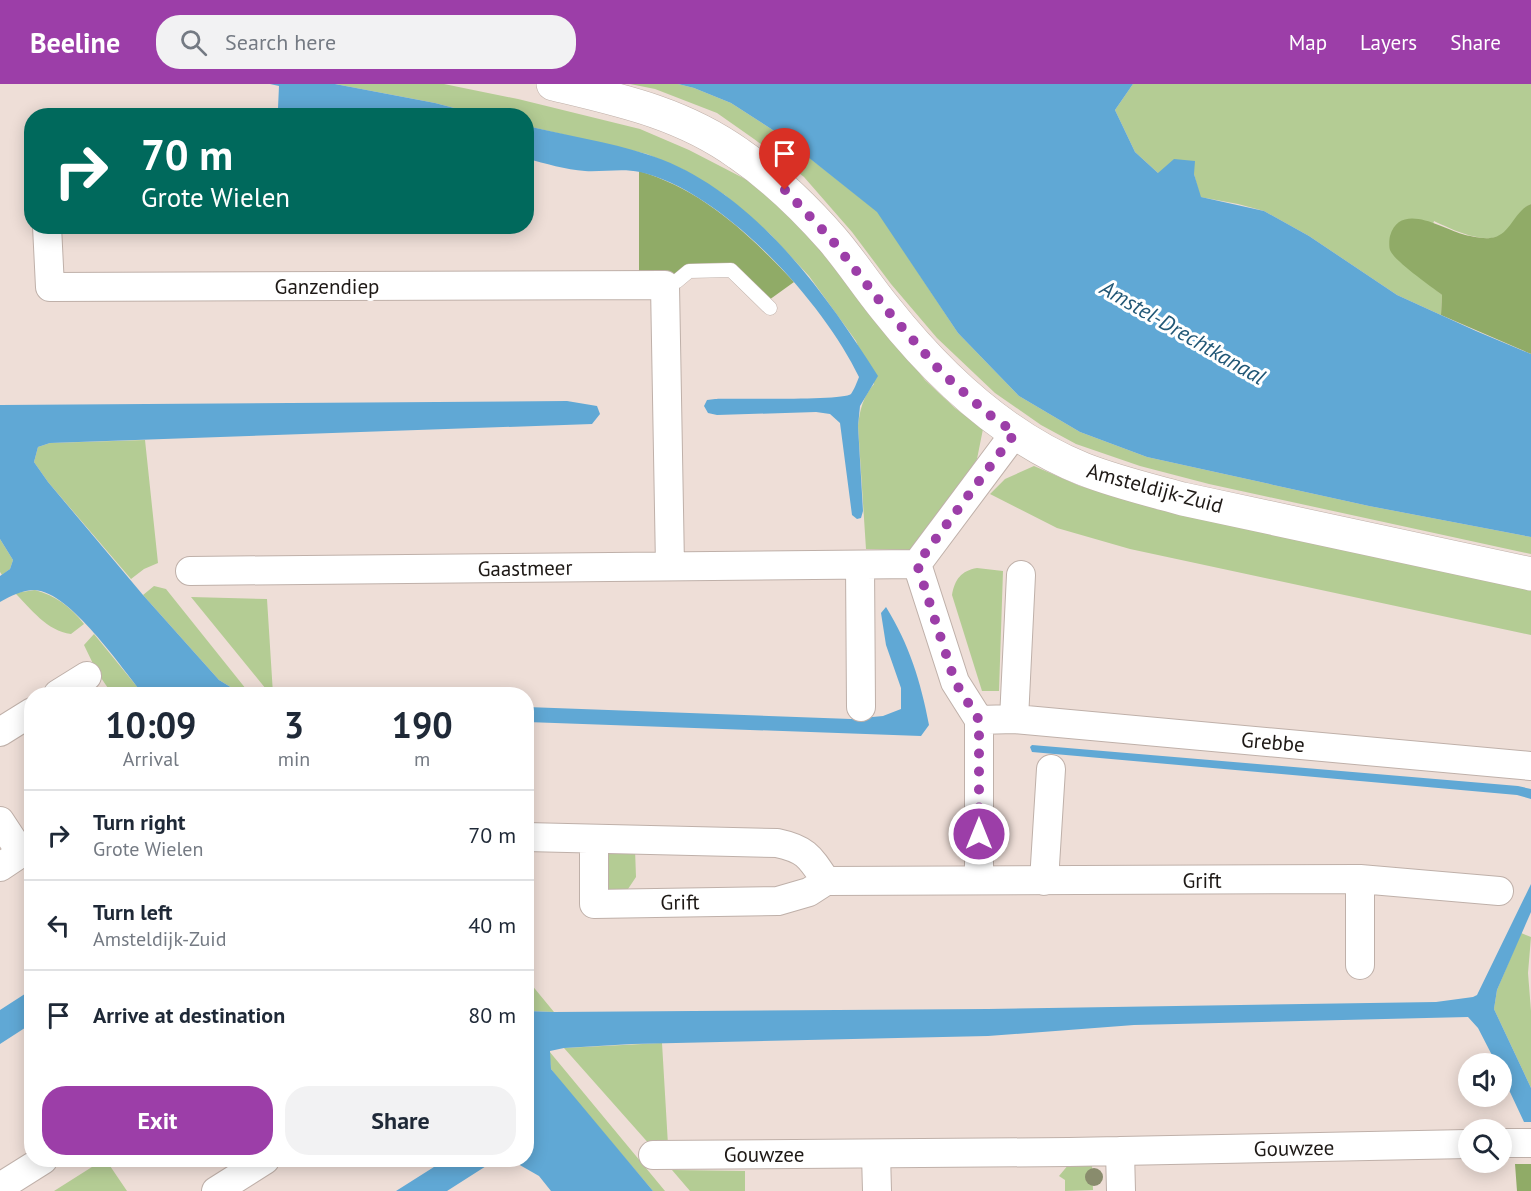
<!DOCTYPE html>
<html lang="en">
<head>
<meta charset="utf-8">
<style>
	:root { --surface:#fff; --page:#f2f2f3; --text:#1f2937; --muted:#747a83; --line:#e0e1e3; --accent:#9c3ea8 }
	body { margin:0; font-family:"PT Sans",sans-serif; background:var(--page); color:var(--text); height:100vh; display:flex; flex-direction:column; font-size:22px; white-space:nowrap }
	* { box-sizing:border-box; margin:0 }
	p { font-size:20px; color:var(--muted) }
	.icon { flex:none; width:33px; height:33px; fill:none; stroke:currentColor; stroke-width:2; stroke-linecap:round; stroke-linejoin:round }
	.map { position:relative; flex:1; overflow:hidden }
	.side { position:absolute; left:24px; top:603px; width:510px; height:480px; display:flex; flex-direction:column; background:var(--surface); border-radius:24px; box-shadow:0 3px 15px #0003 }
	.side>* { flex:none }
	.banner { position:absolute; left:24px; top:24px; width:510px; height:126px; border-radius:24px; box-shadow:0 3px 15px #0003; background:#00695c; color:#fff; overflow:hidden }
	.buttons { position:absolute; left:1458px; top:969px; display:grid; gap:12px }
	.buttons a { display:grid; place-items:center; width:54px; height:54px; border-radius:50%; background:var(--surface); box-shadow:0 3px 15px #0003; font-size:30px }
	.pin { position:absolute; display:grid; place-items:center; width:51px; height:51px; color:#fff; margin:-62px -26px; border-radius:50% 50% 50% 0; rotate:-45deg; box-shadow:0 0 6px #0007 }
	.pin .icon { rotate:45deg }
	.me { position:absolute; width:66px; margin:-33px; rotate:0deg; stroke-linejoin:round; filter:drop-shadow(0 0 4px #0008) }
	.turn { display:flex; align-items:center; gap:21px; height:126px; padding:0 18px; font-size:27px }
	.turn .icon { width:78px; height:78px; stroke-width:2.5 }
	.turn b { display:block; font-size:42px; line-height:51px }
	.eta { display:flex; justify-content:space-evenly; align-items:center; height:102px; text-align:center }
	.eta b { font-size:36px; font-weight:800; line-height:42px }
	.button { display:flex; gap:12px; margin-top:auto; padding:12px 18px }
	.button a { flex:1; height:69px; border-radius:24px; background:var(--accent); color:#fff; font-size:24px; font-weight:800; line-height:69px; text-align:center }
	.button a+a { background:var(--page); color:var(--text) }
	ul { padding:0; list-style:none }
	li { display:flex; align-items:center; gap:18px; height:90px; padding:0 18px; border-top:2px solid var(--line) }
	li div { flex:1 }
	li b { display:block; font-size:22px }
	li em { font-style:normal }
	header { display:flex; align-items:center; gap:36px; box-sizing:border-box; height:84px; padding:0 30px; background:var(--accent); color:#fff }
	header strong { font-size:28px }
	nav { display:flex; gap:33px; margin-inline-start:auto; font-size:21px }
	.search { width:420px; height:54px; background:var(--page); display:flex; align-items:center; gap:15px; box-sizing:border-box; padding:0 21px; border-radius:24px; color:var(--muted); font-size:22px }
	.map>svg:first-child { display:block }
	.green { fill:#b4cc94 }
	.forest { fill:#90ab67 }
	.water { fill:#60a8d5 }
	.lines { fill:none; stroke-linecap:round; stroke-linejoin:round }
	.lane-casing { stroke:#bfb0a9; stroke-width:15 }
	.street-casing { stroke:#bfb0a9; stroke-width:30 }
	.secondary-casing { stroke:#bfb0a9; stroke-width:34 }
	.lane { stroke:#fff; stroke-width:14 }
	.street { stroke:#fff; stroke-width:28 }
	.secondary { stroke:#fff; stroke-width:33 }
	.tree { fill:#898c6d }
	.route { stroke:#9c3ea8; stroke-width:10; stroke-dasharray:0 18 }
	.labels { text-anchor:middle; dominant-baseline:central; stroke-width:6; stroke-linejoin:round; paint-order:stroke }
	.street-label { font-size:21px; fill:#1e1916; stroke:#fff }
	.water-label { font-size:22px; font-style:italic; fill:#215776; stroke:#fff }
</style>
</head>
<body>
<header>
<strong>Beeline</strong>
<div class="search"><svg class="icon" aria-label="search" viewBox="0 0 24 24"><circle cx="10" cy="10" r="6"/><path d="M15 15l6 6"/></svg>Search here</div>
<nav><a>Map</a><a>Layers</a><a>Share</a></nav>
</header>
<div class="map">
<svg width="1531" height="1107" viewBox="0 0 1531 1107">
	<rect width="100%" height="100%" fill="#eeded7"/>
	<path class="green" d="M335 0H444L518 15 640 45 689 66 749 97 785 127 821 164 925 296 955 324 983 345 977 375 966 395 916 463 909 466 866 465 858 342C860 325 863 313 874 300L856 257 809 192 770 150 725 111 684 86 647 70 527 42 526 32 481 31 435 19Z
		M630 0H678L694 4 731 19 779 50 878 128 958 249 1019 312 1080 348 1147 373 1369 422 1531 453V470L1209 400 1140 382 1076 360 1041 341 995 309 937 254 891 200 852 148 804 93 754 55 717 29 655 5Z
		M1133 0H1531V120C1518 126 1515 139 1506 148 1489 164 1451 145 1434 137L1419 192 1442 211 1441 231 1397 211 1309 152 1264 127 1238 120 1200 113 1194 90 1158 89 1135 68 1115 26Z
		M145 356 158 479 144 485 131 495 48 398 34 378 38 363 50 359Z
		M1034 382 1080 402 1140 419 1531 506V551L1130 465 1057 444 990 410 1005 395Z
		M0 455 13 476 10 485 2 491 0 488Z
		M977 484 1003 487 999 607H982L952 511C955 495 961 487 977 484Z
		M154 502 166 505 250 610H242L219 596 143 511Z
		M35 506C56 512 70 522 84 540L71 550C47 547 31 525 15 509Z
		M191 513 267 515 273 610H270Z
		M94 550 143 610H112L97 588 84 561Z
		M635 765 636 793 624 811 612 810 605 804 608 768Z
		M1521 849 1531 853 1528 889 1531 927V1004L1494 925 1497 906Z
		M526 894 554 928 531 927 527 921Z
		M662 959 668 1061 651 1062 564 964Z
		M549 967 665 1107H653L563 1001 551 985Z
		M103 1076H106L127 1107H54Z
		M1069 1080H1092L1093 1106 1065 1107V1096L1059 1092Z
		M672 1086 745 1087V1107H690Z"/>
	<path class="forest" d="M639 87C703 106 749 150 794 198L769 216 733 180 687 182 675 190 639 191Z
		M1531 120V270L1441 231 1442 211C1431 202 1394 177 1390 166 1389 164 1389 155 1390 152 1400 117 1442 144 1462 150 1469 152 1482 155 1490 154 1511 152 1513 127 1531 120Z
		M1515 1080H1531V1107H1517Z"/>
	<path class="water" d="M270 0H335L435 19 481 31 313 32 278 24 279 2Z
		M678 0H1133L1115 26 1135 68 1158 89 1174 75 1195 77 1194 90 1201 113 1264 127 1309 152 1397 211 1476 247 1531 270V453L1369 422 1147 373 1080 348 1019 312 958 249 877 128 779 50 731 19 694 4Z
		M527 42C565 51 609 58 646 70 749 102 823 205 878 292L860 322 858 342 863 427 861 434 857 435 852 431 840 339 830 330 816 328 717 331 708 329 704 322 707 316 715 315C733 314 843 317 851 310 854 306 857 298 859 293 823 218 723 107 640 88 623 84 603 88 585 87 566 86 545 79 527 75Z
		M567 317 597 322 600 330 592 340 50 359 38 363 34 378 48 398 143 511 219 596 242 610H143C121 583 70 508 35 506 22 506 11 512 0 518V492L10 485 13 476 0 455V321Z
		M886 523C909 560 921 598 929 641L921 652 527 638V623L851 635 883 632 901 625V604L886 561 881 529Z
		M1032 661 1518 702 1531 705V715L1517 711 1032 668 1030 663Z
		M1531 800V828L1497 906 1494 925 1531 1004V1038H1524L1502 991V980L1496 979 1478 944 1468 933 1134 941 988 952 632 960 564 964 550 967 551 985 653 1107H551L539 1092 511 1076 494 1077 447 1107H396L445 1076H526L527 927 554 928 988 925 1436 918 1473 913 1477 911Z
		M31 906V940L0 960V926Z"/>
	<g class="lines">
		<g class="lane-casing">
			<path id="lane" d="M665 201 677 197 689 187 731 186 770 224"/>
		</g>
		<g class="street-casing">
			<path id="street" d="M47 142 50 203 665 201 670 482
				M917 480 955 598 979 636V796
				M917 480 1015 349
				M860 481 861 623
				M190 487 917 480
				M58 610 87 592
				M1014 635 1021 491
				M979 636 1014 635 1531 682
				M0 648 32 628
				M0 737 21 769 0 783
				M526 753 777 759C806 765 810 773 826 797
				M594 755V820L778 817 809 808 826 797 1360 795 1499 807
				M1044 797 1051 685
				M1360 881V795
				M1502 1059H1531
				M1120 1067 1121 1107
				M876 1070 877 1107
				M653 1071 1069 1068 1468 1060
				M0 1103 43 1076
				M216 1107 265 1076"/>
		</g>
		<g class="secondary-casing">
			<path id="secondary" d="M553 0C620 16 682 29 739 70 774 94 804 123 832 155 851 177 867 202 885 224 938 291 1003 353 1083 385 1116 398 1150 406 1183 415L1531 490"/>
		</g>
		<use href="#lane" class="lane"/>
		<use href="#street" class="street"/>
		<use href="#secondary" class="secondary"/>
	</g>
	<circle class="tree" cx="1094" cy="1093" r="9"/>
	<g class="lines">
		<path class="route" d="M785 106 832 156 886 225 942 289 987 329 1015 349 917 480 955 598 979 636V750"/>
	</g>
	<g class="labels">
		<g class="street-label">
			<text x="327" y="202">Ganzendiep</text>
			<text transform="translate(1155 404) rotate(15)">Amsteldijk-Zuid</text>
			<text transform="translate(525 484) rotate(-1)">Gaastmeer</text>
			<text transform="translate(1273 658) rotate(5)">Grebbe</text>
			<text x="1202" y="796">Grift</text>
			<text transform="translate(680 818) rotate(-1)">Grift</text>
			<text transform="translate(1294 1064) rotate(-1)">Gouwzee</text>
			<text x="764" y="1070">Gouwzee</text>
		</g>
		<g class="water-label">
			<text transform="translate(1183 248) rotate(30)">Amstel-Drechtkanaal</text>
		</g>
	</g>
</svg>
<div class="buttons">
<a><svg class="icon" aria-label="sound" viewBox="0 0 24 24"><path d="M4 9h4l5-4v14l-5-4H4zM17 9q2 3 0 6"/></svg></a>
<a><svg class="icon" aria-label="search" viewBox="0 0 24 24"><circle cx="10" cy="10" r="6"/><path d="M15 15l6 6"/></svg></a>
</div>
<div class="pin" style="left:785px;top:106px;background:#d93025"><svg class="icon" aria-label="arrive" viewBox="0 0 24 24"><path d="M6 21V4h12l-3 4 3 4H6"/></svg></div>
<svg class="me" style="left:979px;top:750px" viewBox="-20 -20 40 40"><circle r="17" fill="#9c3ea8" stroke="#fff" stroke-width="3"/><path d="M0-11L8 9 0 5-8 9z" fill="#fff"/></svg>
<div class="banner">
<div class="turn"><svg class="icon" aria-label="right" viewBox="0 0 24 24"><path d="M7 20v-9h11M14 6l5 5-5 5"/></svg><div><b>70 m</b>Grote Wielen</div></div>
</div>
<section class="side">
<div class="eta">
<div><b>10:09</b><p>Arrival</p></div>
<div><b>3</b><p>min</p></div>
<div><b>190</b><p>m</p></div>
</div>
<ul>
<li><svg class="icon" aria-label="right" viewBox="0 0 24 24"><path d="M7 20v-9h11M14 6l5 5-5 5"/></svg><div><b>Turn right</b><p>Grote Wielen</p></div><em>70 m</em></li>
<li><svg class="icon" aria-label="left" viewBox="0 0 24 24"><path d="M17 20v-9H6M10 6l-5 5 5 5"/></svg><div><b>Turn left</b><p>Amsteldijk-Zuid</p></div><em>40 m</em></li>
<li><svg class="icon" aria-label="arrive" viewBox="0 0 24 24"><path d="M6 21V4h12l-3 4 3 4H6"/></svg><div><b>Arrive at destination</b></div><em>80 m</em></li>
</ul>
<div class="button"><a>Exit</a><a>Share</a></div>
</section>
</div>
</body>
</html>
